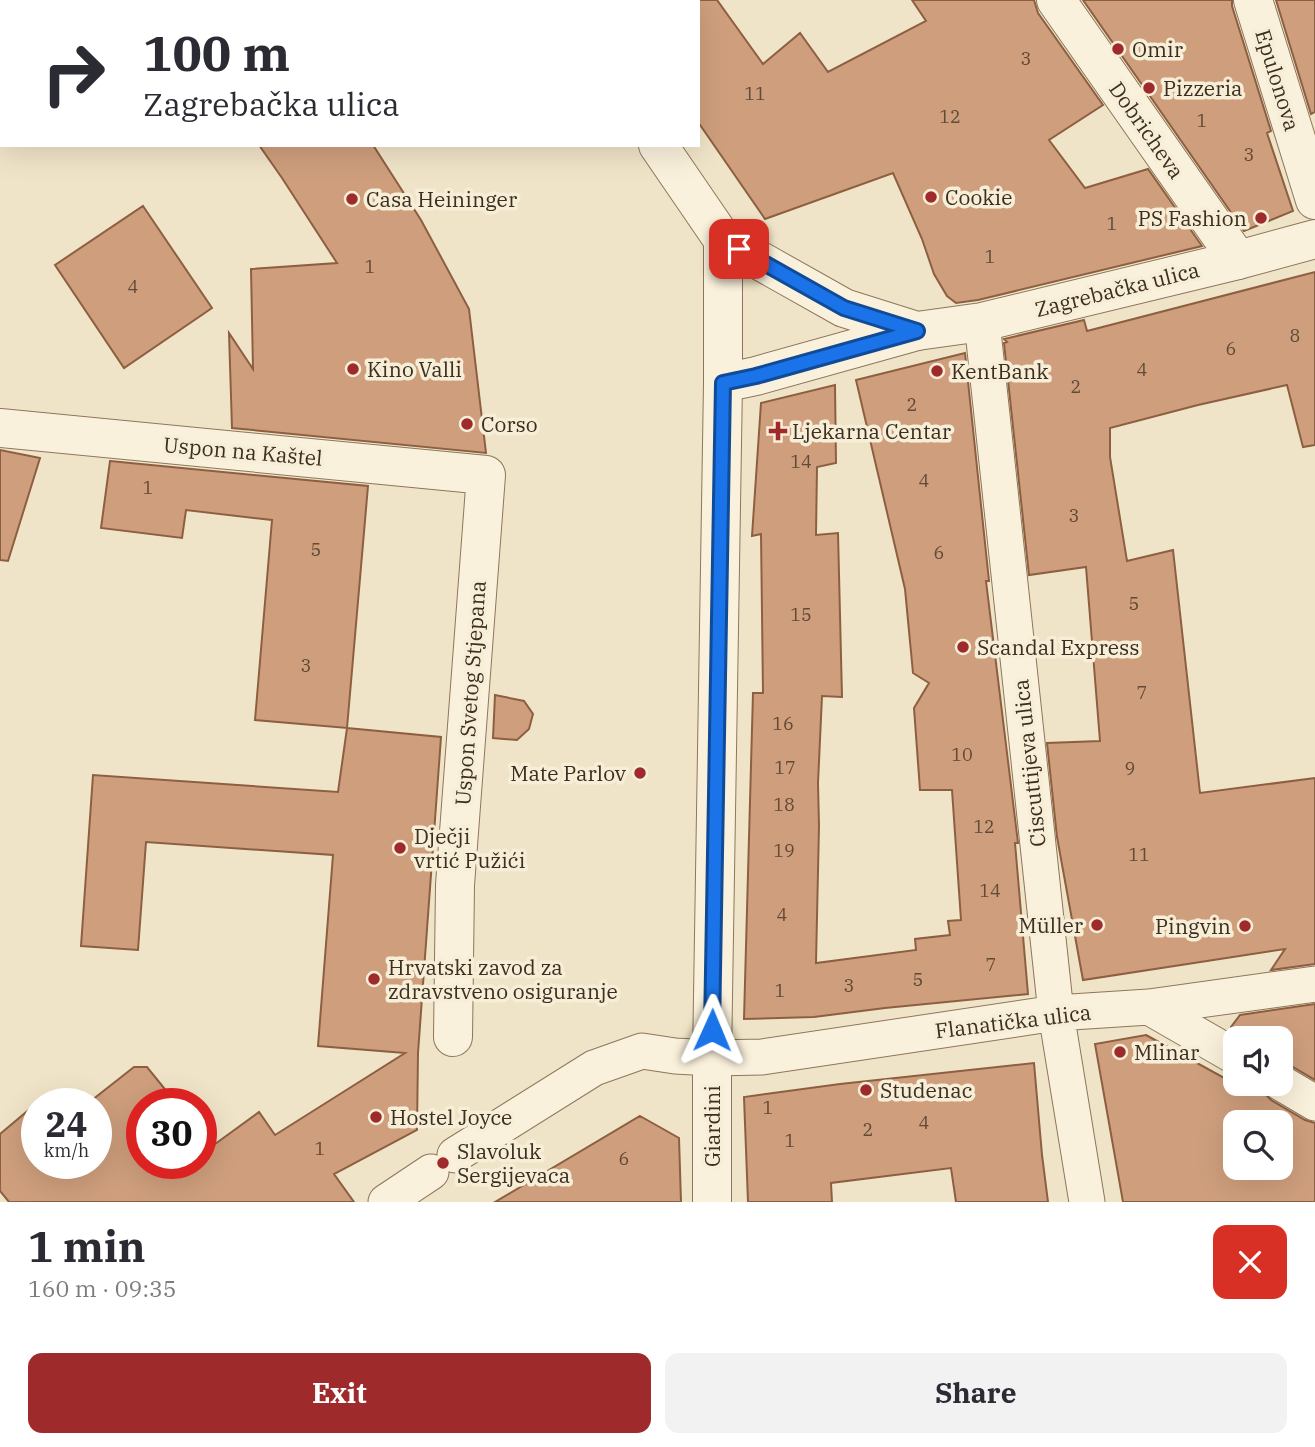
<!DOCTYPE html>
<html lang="en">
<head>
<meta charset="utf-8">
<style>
	:root { --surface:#fff; --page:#f2f2f3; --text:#2b2b33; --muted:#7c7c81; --accent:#9e2a2b }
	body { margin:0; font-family:"IBM Plex Serif",serif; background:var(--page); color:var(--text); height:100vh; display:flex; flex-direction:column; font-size:26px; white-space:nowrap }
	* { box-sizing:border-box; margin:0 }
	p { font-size:23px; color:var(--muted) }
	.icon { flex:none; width:38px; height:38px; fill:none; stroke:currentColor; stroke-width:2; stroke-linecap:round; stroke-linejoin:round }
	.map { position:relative; height:1202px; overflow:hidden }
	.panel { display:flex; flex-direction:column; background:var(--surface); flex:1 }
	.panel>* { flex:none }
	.banner { position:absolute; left:0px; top:0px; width:700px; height:147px; box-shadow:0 7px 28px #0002; background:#fff; color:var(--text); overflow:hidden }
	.tools { position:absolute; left:1223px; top:1026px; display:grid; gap:14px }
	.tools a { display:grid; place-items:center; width:70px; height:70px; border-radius:14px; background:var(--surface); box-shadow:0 7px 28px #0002; font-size:35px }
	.speed { position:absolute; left:21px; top:1088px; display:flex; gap:14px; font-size:35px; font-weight:700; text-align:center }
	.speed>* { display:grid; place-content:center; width:91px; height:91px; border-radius:50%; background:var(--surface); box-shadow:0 7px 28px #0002; line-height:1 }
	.speed small { font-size:18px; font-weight:400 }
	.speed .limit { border:10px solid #d22; background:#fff; color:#111 }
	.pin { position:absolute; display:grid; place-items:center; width:60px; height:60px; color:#fff; margin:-30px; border-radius:14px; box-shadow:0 4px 10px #0006 }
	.me { position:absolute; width:77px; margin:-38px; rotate:1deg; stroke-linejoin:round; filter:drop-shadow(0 0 5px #0008) }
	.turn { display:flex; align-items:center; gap:24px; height:147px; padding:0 28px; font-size:32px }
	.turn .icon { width:91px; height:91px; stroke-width:2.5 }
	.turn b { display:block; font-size:49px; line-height:60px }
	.round { display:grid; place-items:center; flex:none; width:74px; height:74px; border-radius:14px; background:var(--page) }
	.overview { display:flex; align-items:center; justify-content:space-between; height:119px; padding:0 28px }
	h1 { font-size:42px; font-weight:700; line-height:52px }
	.button { display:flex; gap:14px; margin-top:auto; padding:14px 28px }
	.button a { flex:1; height:80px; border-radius:14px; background:var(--accent); color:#fff; font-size:28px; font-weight:700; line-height:80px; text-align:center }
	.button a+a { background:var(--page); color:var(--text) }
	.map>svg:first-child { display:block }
	.building { fill:#cf9f7d; stroke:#8d5f41; stroke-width:2; fill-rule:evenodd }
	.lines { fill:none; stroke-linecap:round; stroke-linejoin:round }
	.pedestrian-casing { stroke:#8d765c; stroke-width:37 }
	.minor-casing { stroke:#8d765c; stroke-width:40 }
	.tertiary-casing { stroke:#8d765c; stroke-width:40 }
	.pedestrian { stroke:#faf1dc; stroke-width:35 }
	.minor { stroke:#faf1dc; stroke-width:38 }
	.tertiary { stroke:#faf1dc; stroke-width:38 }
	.route-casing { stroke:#114b97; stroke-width:18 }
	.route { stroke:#1a73e8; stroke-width:12 }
	.poi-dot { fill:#9e2a2b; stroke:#f7eed8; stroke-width:2.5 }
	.labels { text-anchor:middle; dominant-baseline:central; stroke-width:7; stroke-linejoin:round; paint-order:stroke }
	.number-label { font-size:18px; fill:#624a37 }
	.poi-label { font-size:21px; fill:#3d2e20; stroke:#f7eed8; text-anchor:start }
	.street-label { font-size:21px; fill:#3d2e20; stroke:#f7eed8 }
</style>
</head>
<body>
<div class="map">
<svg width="1315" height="1202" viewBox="0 0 1315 1202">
	<rect width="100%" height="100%" fill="#f0e4c8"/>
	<path class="building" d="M698 0H717L763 64 800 33 828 72 926 21 912 0H1034L1038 13 1103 105 1049 140 1085 188 1148 169 1202 246 978 300 956 303 947 296 934 274 922 239 893 173 765 219 698 122Z
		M1083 0H1232V6L1271 131 1267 133 1293 211 1244 231Z
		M1276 0H1315V112L1311 114Z
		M259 145H373L421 220 469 309 486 453 232 428 229 333 253 369 251 269 337 263 282 178Z
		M143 206 212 308 124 368 55 265Z
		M1315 272V445L1303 447 1287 385 1198 405 1110 428V457L1127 561 1173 550 1200 793 1315 778V964L1271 970 1285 949 1083 980 1057 837 1047 743 1100 741 1086 567 1029 575 1004 343 1007 342 1004 339 1084 320 1087 331Z
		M965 353 989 581H986L1018 843H1015L1028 994 885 1008 814 1017 744 1019 753 693H763L761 534 752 536 761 403 835 385 836 463 817 467 816 535 838 533 842 697 822 696 818 783 819 826 816 963 916 950 915 939 950 935 948 921 961 920 952 790H920L914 708 929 683 913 673 905 589 856 380Z
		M0 450 40 458 8 561 0 560Z
		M110 461 368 486 347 728 255 720 272 520 186 510 182 538 101 528Z
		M495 695 524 701 533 714 529 729 517 740 493 738Z
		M347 728 441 737 418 1053 417 1130 334 1174 354 1202H9L0 1191V1134L43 1098 48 1104H37V1164H96V1104H87L134 1067H147L177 1104H142V1164H201V1135L211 1147 259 1112 275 1135 405 1053 318 1046 333 855 146 842 138 950 81 946 93 775 338 792Z
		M1315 1004V1080L1291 1066 1281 1063V1038H1243L1232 1032 1231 1027 1240 1015Z
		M1146 1035 1246 1090 1244 1083H1261L1264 1093 1271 1100 1305 1120 1315 1123V1202H1123L1095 1044ZM1236 1122H1281V1167H1236Z
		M1034 1063 1042 1155 1048 1202H956L951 1168 831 1183 832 1202H748L744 1097 840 1084Z
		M640 1116 679 1138 681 1202H495Z"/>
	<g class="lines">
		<g class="pedestrian-casing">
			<path id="pedestrian" d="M982 322 1056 1013 1087 1202
				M1149 1007 1236 1057
				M1281 1083 1315 1103
				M455 1155 594 1068 642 1051 675 1056 712 1058 762 1057 1056 1013 1149 1007 1315 984
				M386 1202 431 1172"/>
		</g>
		<g class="minor-casing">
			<path id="minor" d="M1056 0 1238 260
				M1253 0 1315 200
				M723 383 756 376 917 331
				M0 428 486 475 455 885 453 1037
				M712 1202V1058L723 383V240"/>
		</g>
		<g class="tertiary-casing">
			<path id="tertiary" d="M561 0 562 2
				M658 145 723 240 844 308 917 331 982 322 1238 260 1315 239"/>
		</g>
		<use href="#pedestrian" class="pedestrian"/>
		<use href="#minor" class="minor"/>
		<use href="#tertiary" class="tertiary"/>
	</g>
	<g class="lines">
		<g class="route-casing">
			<path id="route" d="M712 1030 723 383 756 376 917 331 844 308 739 249"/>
		</g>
		<use href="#route" class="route"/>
	</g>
	<g class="poi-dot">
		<circle cx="1118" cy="49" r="7"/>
		<circle cx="1149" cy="88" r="7"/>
		<circle cx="931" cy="197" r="7"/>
		<circle cx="352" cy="199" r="7"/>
		<circle cx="1261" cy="218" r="7"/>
		<circle cx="353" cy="369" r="7"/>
		<circle cx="937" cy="371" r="7"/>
		<circle cx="467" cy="424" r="7"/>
		<path d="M774.5 420.5h7v7h7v7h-7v7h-7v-7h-7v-7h7z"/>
		<circle cx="963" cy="647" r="7"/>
		<circle cx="640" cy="773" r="7"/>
		<circle cx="400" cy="848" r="7"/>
		<circle cx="1097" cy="925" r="7"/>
		<circle cx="1245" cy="926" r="7"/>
		<circle cx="374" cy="979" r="7"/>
		<circle cx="1120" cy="1052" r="7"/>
		<circle cx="866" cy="1090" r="7"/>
		<circle cx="376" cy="1117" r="7"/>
		<circle cx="443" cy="1163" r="7"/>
	</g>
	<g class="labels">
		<g class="number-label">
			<text x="1026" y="58">3</text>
			<text x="755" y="93">11</text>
			<text x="950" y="116">12</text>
			<text x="1202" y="120">1</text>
			<text x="1249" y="154">3</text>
			<text x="1112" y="223">1</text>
			<text x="990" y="256">1</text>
			<text x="370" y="266">1</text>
			<text x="133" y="286">4</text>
			<text x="1295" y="335">8</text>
			<text x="1231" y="348">6</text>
			<text x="1142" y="369">4</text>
			<text x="1076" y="386">2</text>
			<text x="912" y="404">2</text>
			<text x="801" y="461">14</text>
			<text x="924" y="480">4</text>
			<text x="148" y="487">1</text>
			<text x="1074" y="515">3</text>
			<text x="316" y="549">5</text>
			<text x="939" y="552">6</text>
			<text x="1134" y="603">5</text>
			<text x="801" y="614">15</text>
			<text x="306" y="665">3</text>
			<text x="1142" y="692">7</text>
			<text x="783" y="723">16</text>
			<text x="962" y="754">10</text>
			<text x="785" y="767">17</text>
			<text x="1130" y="768">9</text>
			<text x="784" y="804">18</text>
			<text x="984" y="826">12</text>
			<text x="784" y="850">19</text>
			<text x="1139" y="854">11</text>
			<text x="990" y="890">14</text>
			<text x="782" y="914">4</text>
			<text x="991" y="964">7</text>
			<text x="918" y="979">5</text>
			<text x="849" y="985">3</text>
			<text x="780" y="990">1</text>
			<text x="768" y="1107">1</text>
			<text x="924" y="1122">4</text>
			<text x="868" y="1129">2</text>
			<text x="790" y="1140">1</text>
			<text x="320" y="1148">1</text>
			<text x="624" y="1158">6</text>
		</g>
		<g class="poi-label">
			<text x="1132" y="49">Omir</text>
			<text x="1163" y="88">Pizzeria</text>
			<text x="945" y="197">Cookie</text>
			<text x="366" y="199">Casa Heininger</text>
			<text x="1247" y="218" text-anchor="end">PS Fashion</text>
			<text x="367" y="369">Kino Valli</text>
			<text x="951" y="371">KentBank</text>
			<text x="481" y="424">Corso</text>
			<text x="792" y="431">Ljekarna Centar</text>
			<text x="977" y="647">Scandal Express</text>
			<text x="626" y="773" text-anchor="end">Mate Parlov</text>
			<text x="414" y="836">Dječji<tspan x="414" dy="24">vrtić Pužići</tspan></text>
			<text x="1083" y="925" text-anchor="end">Müller</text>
			<text x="1231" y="926" text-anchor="end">Pingvin</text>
			<text x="388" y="967">Hrvatski zavod za<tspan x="388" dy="24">zdravstveno osiguranje</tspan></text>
			<text x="1134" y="1052">Mlinar</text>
			<text x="880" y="1090">Studenac</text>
			<text x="390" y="1117">Hostel Joyce</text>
			<text x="457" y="1151">Slavoluk<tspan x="457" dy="24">Sergijevaca</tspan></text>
		</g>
		<g class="street-label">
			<text transform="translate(1278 80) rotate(73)">Epulonova</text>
			<text transform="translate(1147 130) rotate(55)">Dobricheva</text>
			<text transform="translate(1117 289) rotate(-14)">Zagrebačka ulica</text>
			<text transform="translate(243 451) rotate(5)">Uspon na Kaštel</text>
			<text transform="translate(470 693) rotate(-86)">Uspon Svetog Stjepana</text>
			<text transform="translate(1029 763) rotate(-96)">Ciscuttijeva ulica</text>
			<text transform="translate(1013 1021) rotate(-7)">Flanatička ulica</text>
			<text transform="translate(712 1126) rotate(-90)">Giardini</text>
		</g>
	</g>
</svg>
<div class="tools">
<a><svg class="icon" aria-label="sound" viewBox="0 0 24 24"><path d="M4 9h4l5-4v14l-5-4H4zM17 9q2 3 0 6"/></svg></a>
<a><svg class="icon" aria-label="search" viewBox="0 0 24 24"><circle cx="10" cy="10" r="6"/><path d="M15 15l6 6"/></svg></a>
</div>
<div class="speed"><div>24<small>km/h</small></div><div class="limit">30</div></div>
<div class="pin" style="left:739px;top:249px;background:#d93025"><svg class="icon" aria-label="arrive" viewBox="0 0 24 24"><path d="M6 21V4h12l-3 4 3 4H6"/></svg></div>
<svg class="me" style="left:712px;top:1030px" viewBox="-20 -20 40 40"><path d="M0-17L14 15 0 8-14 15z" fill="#1a73e8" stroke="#fff" stroke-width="4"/></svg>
<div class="banner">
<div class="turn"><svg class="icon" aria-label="right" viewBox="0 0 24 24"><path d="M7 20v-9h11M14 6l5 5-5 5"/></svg><div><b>100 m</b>Zagrebačka ulica</div></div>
</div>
</div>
<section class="panel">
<div class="overview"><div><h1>1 min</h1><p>160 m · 09:35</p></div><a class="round" style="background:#d93025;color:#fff"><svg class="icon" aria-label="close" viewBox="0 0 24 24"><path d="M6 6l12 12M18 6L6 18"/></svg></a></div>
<div class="button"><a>Exit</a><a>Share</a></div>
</section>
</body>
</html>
